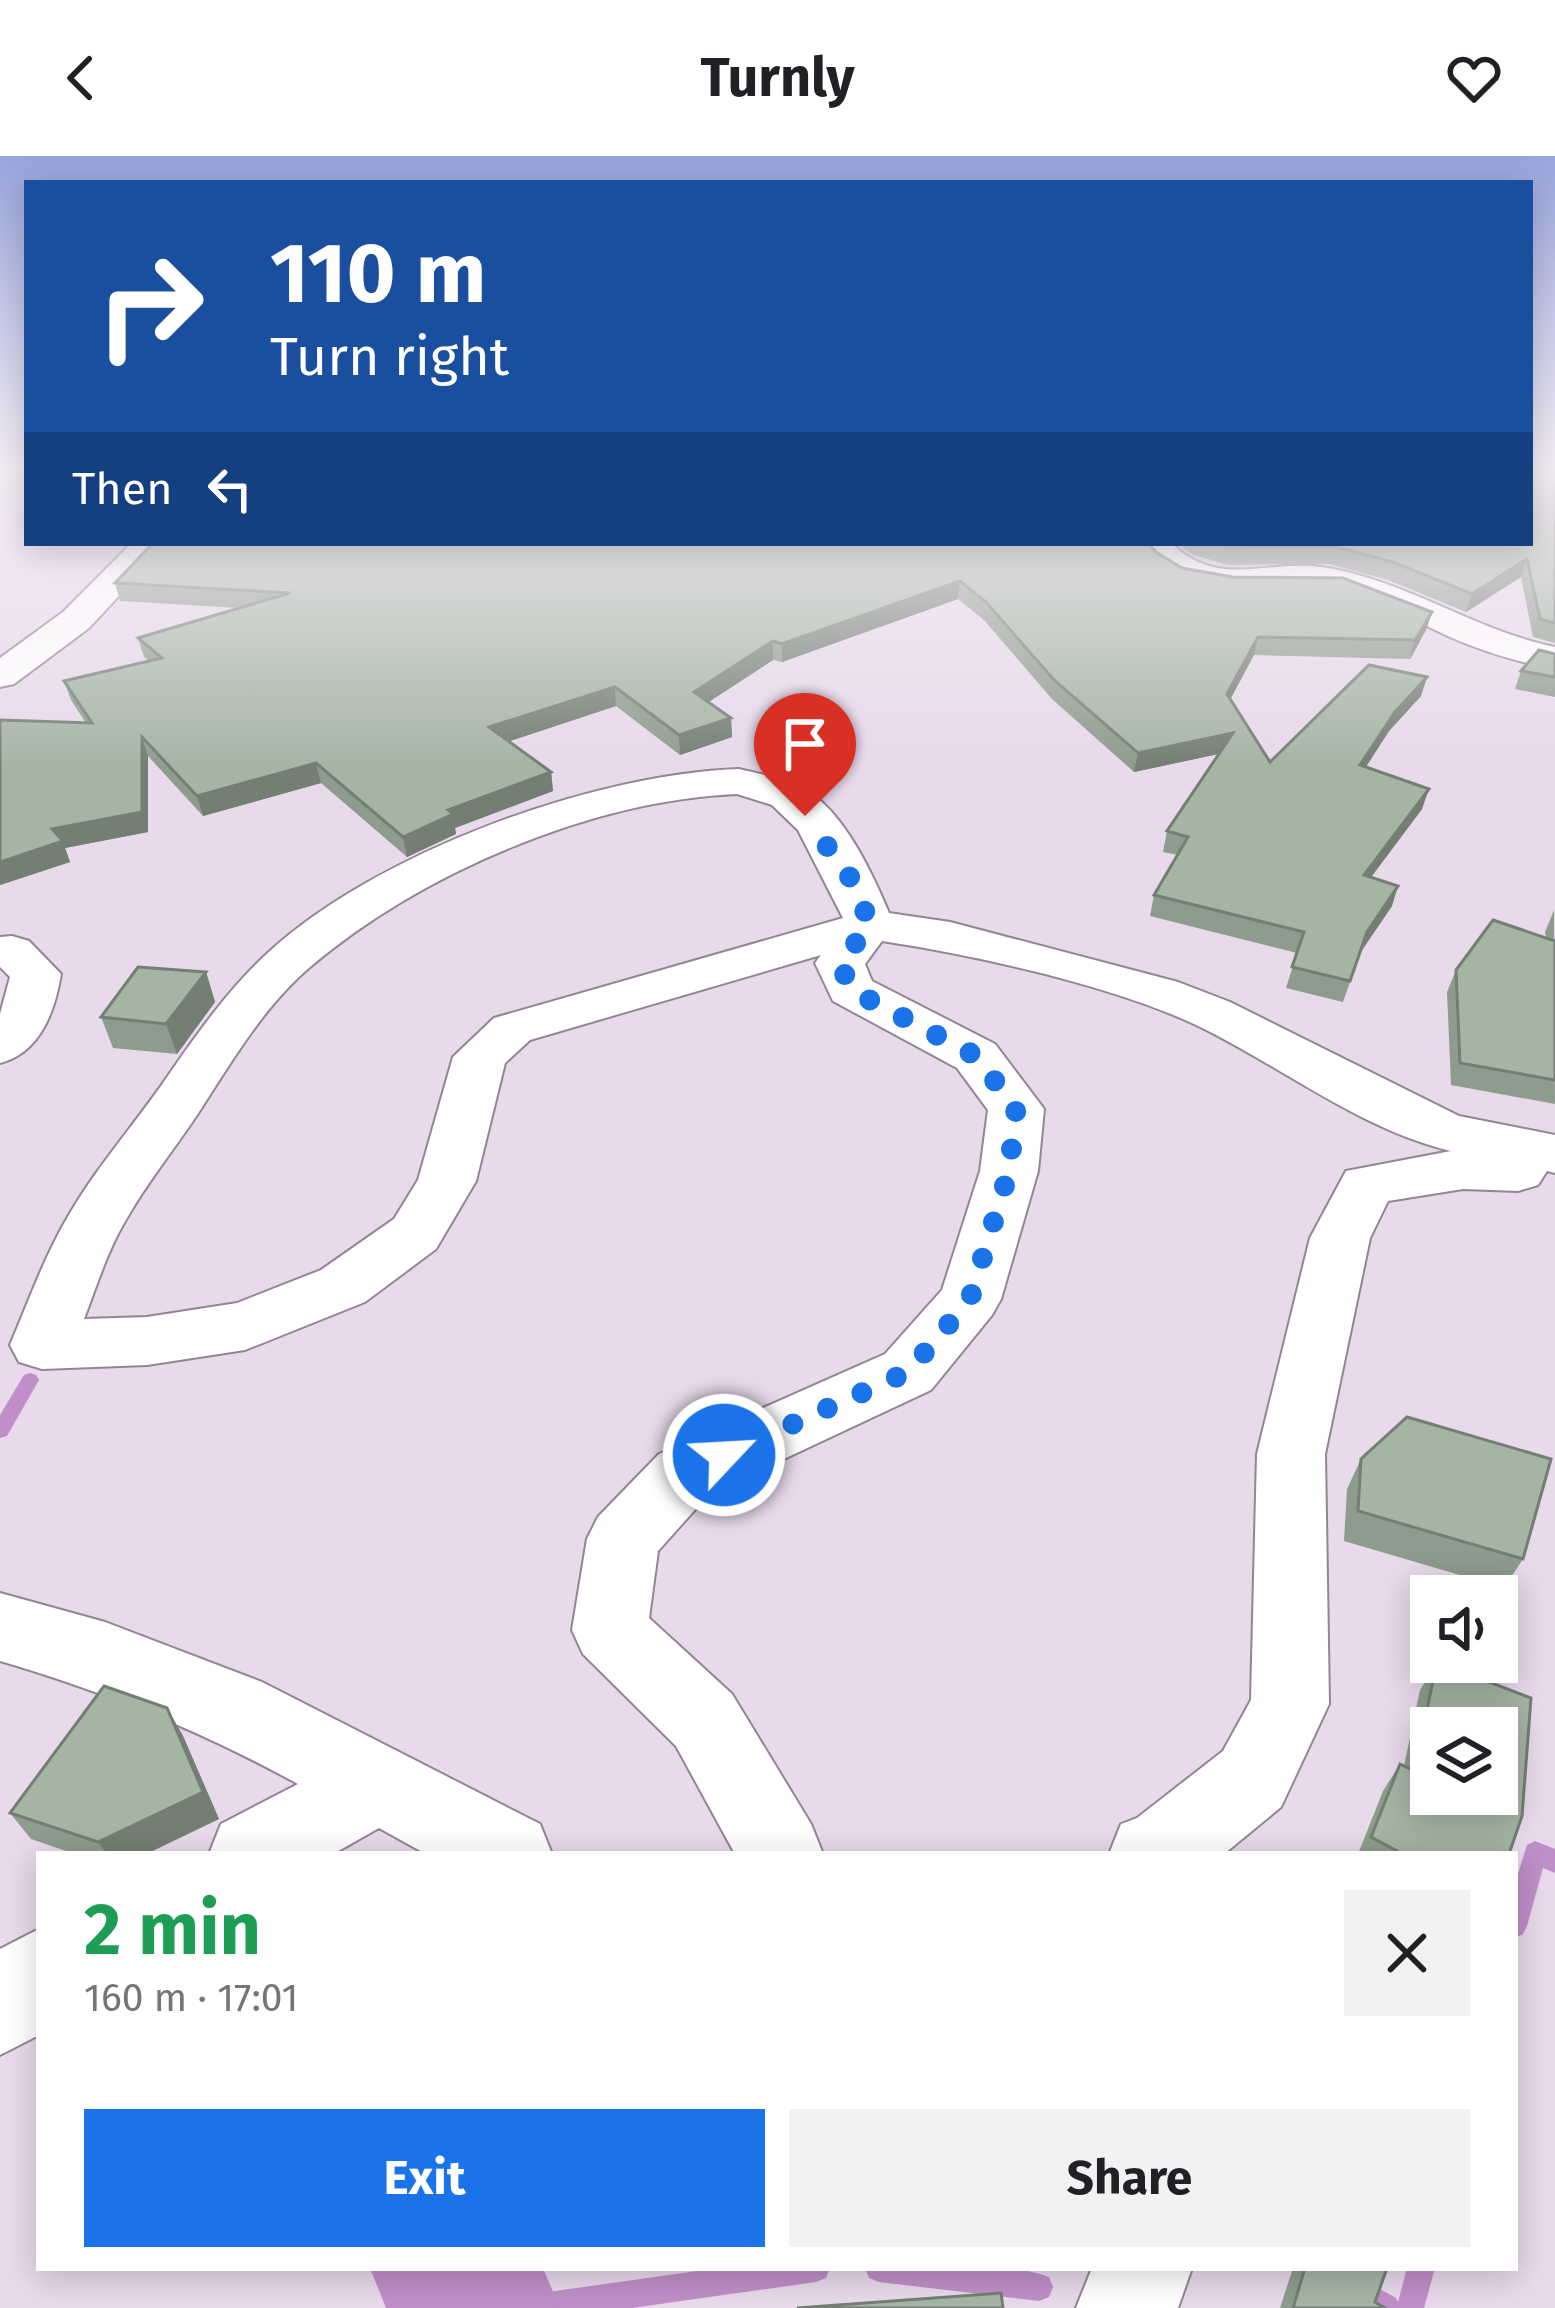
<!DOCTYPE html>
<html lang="en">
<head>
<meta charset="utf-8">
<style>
	:root { --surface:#fff; --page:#f2f2f2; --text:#202124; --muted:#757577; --accent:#1a73e8 }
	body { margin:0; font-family:"Fira Sans",sans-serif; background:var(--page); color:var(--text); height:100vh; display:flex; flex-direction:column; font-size:45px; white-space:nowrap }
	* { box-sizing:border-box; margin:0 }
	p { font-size:39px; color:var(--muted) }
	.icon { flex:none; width:66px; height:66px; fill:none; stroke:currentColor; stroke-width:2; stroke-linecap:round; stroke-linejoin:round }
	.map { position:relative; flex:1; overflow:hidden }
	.sheet { position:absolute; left:36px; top:1695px; width:1482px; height:420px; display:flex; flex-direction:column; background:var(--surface); border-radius:0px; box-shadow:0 6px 30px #0003 }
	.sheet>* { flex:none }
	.hud { position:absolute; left:24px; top:24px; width:1509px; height:366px; border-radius:0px; box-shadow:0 6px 30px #0003; background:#1a4fa0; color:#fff; overflow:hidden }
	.buttons { position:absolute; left:1410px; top:1419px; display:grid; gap:24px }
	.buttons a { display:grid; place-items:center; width:108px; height:108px; border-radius:0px; background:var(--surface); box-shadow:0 6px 30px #0003; font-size:60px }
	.pin { position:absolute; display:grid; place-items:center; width:102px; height:102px; color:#fff; margin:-123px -51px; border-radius:50% 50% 50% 0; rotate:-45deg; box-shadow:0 0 12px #0007 }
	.pin .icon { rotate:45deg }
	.me { position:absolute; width:132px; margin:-66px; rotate:65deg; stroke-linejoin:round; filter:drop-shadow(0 0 9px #0008) }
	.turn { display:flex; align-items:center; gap:42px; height:252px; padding:0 48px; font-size:54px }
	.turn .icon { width:156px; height:156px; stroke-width:2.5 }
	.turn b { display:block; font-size:84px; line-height:102px }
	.then { display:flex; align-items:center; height:114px; padding:0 48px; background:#0003; gap:24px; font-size:45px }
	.round { display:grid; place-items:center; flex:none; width:126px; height:126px; border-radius:0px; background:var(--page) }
	.headline { display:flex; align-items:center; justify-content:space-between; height:204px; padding:0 48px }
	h1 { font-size:72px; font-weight:700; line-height:90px; color:#1e9e55 }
	.action { display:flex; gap:24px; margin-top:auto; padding:24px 48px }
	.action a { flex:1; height:138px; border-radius:0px; background:var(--accent); color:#fff; font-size:48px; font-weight:700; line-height:138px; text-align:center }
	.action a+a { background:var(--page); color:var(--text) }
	header { display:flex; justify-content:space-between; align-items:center; height:156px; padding:0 48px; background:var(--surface); font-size:54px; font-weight:700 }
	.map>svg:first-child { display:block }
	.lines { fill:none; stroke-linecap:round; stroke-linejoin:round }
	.stream { fill:#c08ec9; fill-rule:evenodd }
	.river { fill:#c08ec9; fill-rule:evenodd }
	.street-casing { stroke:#938595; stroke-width:4 }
	.street { fill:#fff; fill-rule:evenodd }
	.wall { fill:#8e9c8d }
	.shaded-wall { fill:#747f73 }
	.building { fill:#a5b5a4; stroke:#747f73; stroke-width:3; fill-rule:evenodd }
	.route { stroke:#1a73e8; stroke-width:21; stroke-dasharray:0 37.8 }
</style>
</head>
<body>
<header><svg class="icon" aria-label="back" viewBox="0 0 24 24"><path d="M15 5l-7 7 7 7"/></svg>Turnly<svg class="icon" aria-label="heart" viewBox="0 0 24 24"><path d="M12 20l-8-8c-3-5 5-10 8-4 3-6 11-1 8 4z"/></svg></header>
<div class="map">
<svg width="1555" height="2152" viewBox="0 0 1555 2152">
	<rect width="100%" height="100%" fill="#e8d9eb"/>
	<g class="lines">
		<path class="stream" d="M30 1217 36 1219 39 1224 7 1280 0 1282V1259L24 1219Z
			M1535 1685 1555 1693V1717L1543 1712 1527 1770 1523 1778 1515 1782V1727L1527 1689Z
			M718 2112H830L826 2122 816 2126 632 2152H520L524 2142 534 2138Z
			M865 2112C913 2112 1008 2104 1049 2121L1053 2131 1049 2141 1039 2145 879 2126 869 2122Z
			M1302 2112H1343L1396 2142 1398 2146 1407 2112H1435L1424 2152H1359L1306 2122Z"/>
		<path class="river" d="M370 2112H543L560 2152H386Z"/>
		<g class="street-casing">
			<path id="street" d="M132 387H168L89 472 14 528 0 531V502L63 456Z
				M1135 387H1171C1220 435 1269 401 1328 412 1409 426 1476 475 1555 491V513C1518 506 1484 496 1450 481 1414 464 1378 444 1339 435 1264 418 1191 465 1135 387Z
				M739 613C759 618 785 622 803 632 844 655 872 717 889 757L950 766 1178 826 1230 846 1459 960 1555 979V1017L1547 1015 1538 1029 1518 1035 1463 1033 1388 1045 1370 1082 1325 1298 1329 1548 1281 1651 1224 1698H1109L1121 1668 1137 1662 1223 1595 1251 1544 1257 1298 1310 1082 1346 1015 1451 995C1358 973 1279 908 1194 868 1110 829 975 799 882 785L865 808 872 825 995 888 1044 953 1038 1015 1001 1143 992 1159 931 1234 709 1338 658 1395 649 1462 732 1538 811 1668 823 1698H735L676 1590 583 1498 572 1474 587 1383 598 1361 659 1298 885 1198 942 1134 980 1015 988 954 957 912 833 845 815 807 821 799 530 884 505 907 476 1025 436 1093 365 1146 245 1194 147 1209 42 1213 19 1206 10 1189C28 1147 43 1104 66 1064 93 1016 129 975 161 930 194 882 227 834 270 795 379 696 593 618 739 613ZM737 638 772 649 798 674 843 762 494 862 453 901 418 1024 394 1063 321 1114 237 1147 147 1161 84 1163C97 1129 108 1093 127 1062 148 1025 176 991 199 956 232 905 264 850 310 811 421 717 592 644 737 638Z
				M12 780 29 785 61 818C55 855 40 897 0 907V858L10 821 0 811V781Z
				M0 1437 105 1466 262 1526 540 1668 552 1698H426L379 1672 333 1698H209L221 1668 298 1628C201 1575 106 1536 0 1505Z
				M39 1773V1879L0 1899V1793Z
				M1092 2112H1192L1178 2152H1076Z"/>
		</g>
		<use href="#street" class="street"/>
	</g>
	<path class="wall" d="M0 310H27V332H25L20 315H0Z
		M1532 312 1555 315V487L1533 481 1521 421 1466 456 1388 424 1329 408 1227 409 1192 398 1177 387H1530Z
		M1156 396 1182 412 1432 456 1426 474 1410 503 1254 499 1230 543 1270 606 1421 540 1389 575 1366 611 1422 653 1371 721 1392 750 1360 797 1343 846 1286 832 1297 797 1150 760 1154 739 1178 699 1163 696 1167 675 1218 598 1134 616 1052 543 984 464 958 443 782 506 773 504 708 546 731 562 732 581 680 599 616 550 509 585 551 616 553 635 455 672 456 678 407 701 321 627 203 660 148 600V676L65 692 70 706 0 729V564L86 567 71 544 64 525 149 505 144 501 138 482 240 452 120 445 115 427Z
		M1555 498V541L1515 533 1521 515Z
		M1554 754 1555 948 1451 929 1447 836 1456 814 1546 782 1545 776Z
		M206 816 215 846 177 898 113 892 101 861Z
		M1361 1303 1523 1403 1504 1432 1344 1385 1347 1333Z
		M1437 1506 1509 1698H1358L1383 1635 1400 1608 1404 1610 1420 1534Z
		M167 1552 183 1580 219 1663 146 1698H75L31 1683 10 1657Z
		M1293 2112H1387L1375 2146 1385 2152H1280Z"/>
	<path class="shaded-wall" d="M1527 403 1521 421 1466 456 1472 438Z
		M960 425 958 443 782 506V488Z
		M1432 456 1426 474 1410 503 1415 484Z
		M1258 481 1254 499 1223 557 1227 538Z
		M773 485V504L695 555 694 536Z
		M1427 521 1421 540 1389 575 1354 629 1360 609 1395 556Z
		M615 531 616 550 492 591 489 571Z
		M731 562 732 581 680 599 679 579Z
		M1233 577 1228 596 1134 616 1138 597Z
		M142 581 148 600V676L65 692 70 706 0 729V706Z
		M316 607 321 627 203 660 197 640Z
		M551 616 553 635 455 672 456 678 407 701 403 681 448 654Z
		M1429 633 1422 653 1357 740 1364 719Z
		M1398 730 1392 750 1360 797 1343 846 1367 776Z
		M206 816 215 846 177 898 166 868Z
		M167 1552 183 1580 219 1663 146 1698H107L98 1686Z"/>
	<path class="building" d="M1530 310 1555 315V467L1540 463 1527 403 1472 438 1393 406 1333 390 1231 391 1217 387H1530Z
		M153 387H1148L1156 396 1182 412 1233 421 1343 422 1432 456 1415 484 1258 481 1227 538 1270 606 1369 509 1427 521 1395 556 1360 609 1429 633 1364 719 1398 730 1367 776 1350 825 1292 811 1304 776 1154 739 1188 681 1167 675 1233 577 1138 597 1054 524 986 446 960 425 782 488 773 485 694 536 731 562 679 579 615 531 489 571 551 616 448 654 453 658 403 681 316 607 197 640 142 581V656L52 673 63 685 0 706V564L92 567 64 525 162 502 138 482 290 437 115 427Z
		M1539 494 1555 498V521L1521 515Z
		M1493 764 1555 785V924L1460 907 1456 814Z
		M138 811 206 816 166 868 101 861Z
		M1407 1261 1551 1303 1523 1403 1358 1355 1361 1303Z
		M1437 1506 1531 1542 1522 1660 1509 1698H1403L1371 1681 1400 1608 1414 1615ZM1431 1572H1497V1638H1431Z
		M104 1530 167 1552 203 1636 98 1686 10 1657Z
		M1305 2112H1387L1375 2146 1385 2152H1293Z
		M1001 2137 1003 2152H797Z"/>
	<linearGradient id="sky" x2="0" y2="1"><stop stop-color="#98a5dc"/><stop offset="0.51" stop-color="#f5eef6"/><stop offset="1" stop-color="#f5eef6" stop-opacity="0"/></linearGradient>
	<rect width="1555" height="611" fill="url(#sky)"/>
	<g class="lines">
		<path class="route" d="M724 1299 908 1216 949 1168 970 1143 1009 1015 1016 953 976 900 851 834 840 807 870 769 854 727 805 660"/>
	</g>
</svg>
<div class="buttons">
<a><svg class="icon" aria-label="sound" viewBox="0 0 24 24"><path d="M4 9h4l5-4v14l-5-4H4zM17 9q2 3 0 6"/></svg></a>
<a><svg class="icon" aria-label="layers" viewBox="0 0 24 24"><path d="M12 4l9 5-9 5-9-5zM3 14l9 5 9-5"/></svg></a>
</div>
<div class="pin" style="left:805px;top:660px;background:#d93025"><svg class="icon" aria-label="arrive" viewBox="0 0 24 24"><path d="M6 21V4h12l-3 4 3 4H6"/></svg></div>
<svg class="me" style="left:724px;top:1299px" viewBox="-20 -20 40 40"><circle r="17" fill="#1a73e8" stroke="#fff" stroke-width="3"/><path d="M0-11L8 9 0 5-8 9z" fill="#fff"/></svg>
<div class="hud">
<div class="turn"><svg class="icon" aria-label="right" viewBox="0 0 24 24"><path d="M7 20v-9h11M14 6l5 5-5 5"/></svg><div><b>110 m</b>Turn right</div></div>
<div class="then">Then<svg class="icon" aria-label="left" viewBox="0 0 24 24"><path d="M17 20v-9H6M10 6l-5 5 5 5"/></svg></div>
</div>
<section class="sheet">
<div class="headline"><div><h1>2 min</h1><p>160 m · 17:01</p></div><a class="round"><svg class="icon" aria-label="close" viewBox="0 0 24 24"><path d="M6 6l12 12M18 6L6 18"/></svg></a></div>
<div class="action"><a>Exit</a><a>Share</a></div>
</section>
</div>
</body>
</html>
